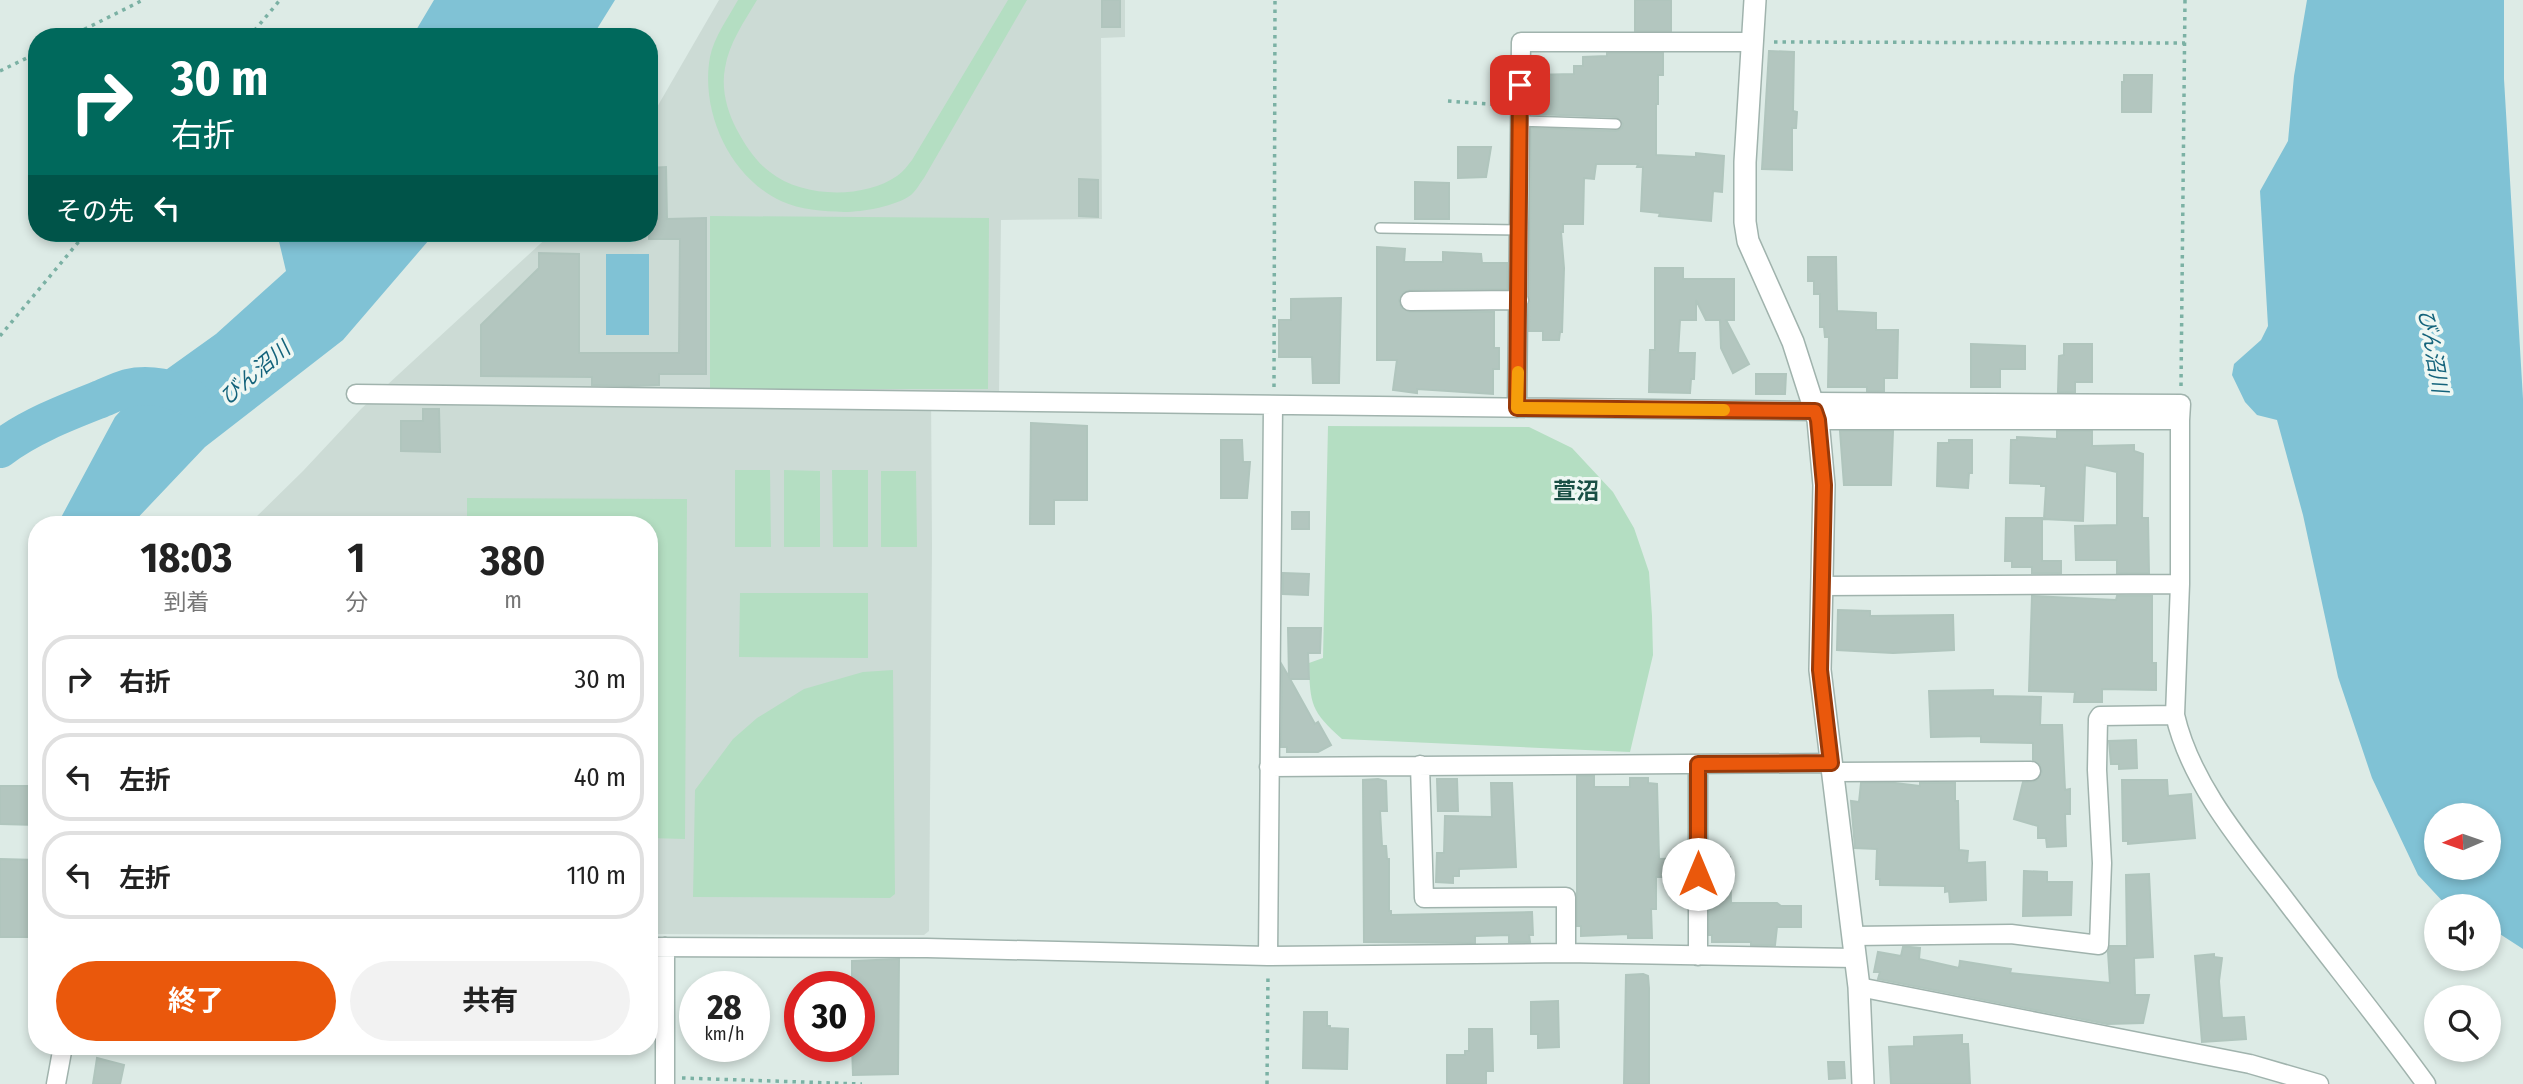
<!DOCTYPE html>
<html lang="ja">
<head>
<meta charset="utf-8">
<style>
	:root { --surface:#fff; --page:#f2f2f2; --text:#222; --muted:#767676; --line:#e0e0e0; --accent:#ea580c }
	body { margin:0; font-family:"Fira Sans Condensed","Noto Sans JP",sans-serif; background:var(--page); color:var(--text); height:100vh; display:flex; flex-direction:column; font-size:26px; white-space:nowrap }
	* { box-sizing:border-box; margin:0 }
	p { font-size:23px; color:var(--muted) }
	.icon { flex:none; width:38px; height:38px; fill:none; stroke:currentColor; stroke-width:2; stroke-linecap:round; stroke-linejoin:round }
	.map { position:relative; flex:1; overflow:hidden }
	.details { position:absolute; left:28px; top:516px; width:630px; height:539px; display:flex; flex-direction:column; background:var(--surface); border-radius:28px; box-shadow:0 4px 10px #0003 }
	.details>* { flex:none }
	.hud { position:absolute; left:28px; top:28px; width:630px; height:214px; border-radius:28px; box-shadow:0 4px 10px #0003; background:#00695c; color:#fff; overflow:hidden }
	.needle { width:46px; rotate:268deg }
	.fabs { position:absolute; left:2424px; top:803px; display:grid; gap:14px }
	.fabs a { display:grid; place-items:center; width:77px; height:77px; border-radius:50%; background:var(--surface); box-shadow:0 4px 10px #0003; font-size:35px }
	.speed { position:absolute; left:679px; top:971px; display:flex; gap:14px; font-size:35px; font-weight:700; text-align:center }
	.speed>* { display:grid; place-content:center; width:91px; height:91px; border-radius:50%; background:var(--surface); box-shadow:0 4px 10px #0003; line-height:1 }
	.speed small { font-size:18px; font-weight:400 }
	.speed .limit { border:10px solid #d22; background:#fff; color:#111 }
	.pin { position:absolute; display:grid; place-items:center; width:60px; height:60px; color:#fff; margin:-30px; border-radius:14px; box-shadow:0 4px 10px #0006 }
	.me { position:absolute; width:77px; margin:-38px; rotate:0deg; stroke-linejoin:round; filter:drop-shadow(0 0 5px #0008) }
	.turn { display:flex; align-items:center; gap:24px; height:147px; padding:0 28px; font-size:32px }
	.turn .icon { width:91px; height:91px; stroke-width:2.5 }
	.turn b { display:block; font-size:49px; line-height:60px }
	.then { display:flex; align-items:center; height:66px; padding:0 28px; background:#0003; gap:14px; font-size:26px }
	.eta { display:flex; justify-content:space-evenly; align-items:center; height:119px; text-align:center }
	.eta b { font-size:42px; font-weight:700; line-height:49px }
	.action { display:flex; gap:14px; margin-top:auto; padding:14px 28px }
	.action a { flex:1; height:80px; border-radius:42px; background:var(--accent); color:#fff; font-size:28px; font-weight:700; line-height:80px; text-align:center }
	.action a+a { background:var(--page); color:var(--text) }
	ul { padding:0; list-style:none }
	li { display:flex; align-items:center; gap:21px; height:88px; margin:0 14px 10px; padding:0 14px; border:4px solid var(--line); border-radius:28px }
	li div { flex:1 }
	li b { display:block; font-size:26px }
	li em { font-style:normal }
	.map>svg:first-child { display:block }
	.built { fill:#ccdbd5 }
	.green { fill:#b4dec2 }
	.water { fill:#80c2d5; fill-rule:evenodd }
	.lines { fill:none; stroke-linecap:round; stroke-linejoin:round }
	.river { stroke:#80c2d5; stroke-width:38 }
	.building { fill:#b3c6bf; stroke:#b0c5bd; stroke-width:2 }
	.service-casing { stroke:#a0b3ad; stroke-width:12 }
	.minor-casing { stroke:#a0b3ad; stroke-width:21 }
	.tertiary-casing { stroke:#a0b3ad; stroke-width:24 }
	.path { stroke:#7bb1a4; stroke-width:3.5; stroke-dasharray:3.5 5; stroke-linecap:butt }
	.service { stroke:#fff; stroke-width:9 }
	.minor { stroke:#fff; stroke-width:18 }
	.tertiary { stroke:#fff; stroke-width:21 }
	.route-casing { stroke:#983908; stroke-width:18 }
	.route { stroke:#ea580c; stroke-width:12 }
	.slow { stroke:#f59e0b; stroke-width:12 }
	.labels { text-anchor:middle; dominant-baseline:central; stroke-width:7; stroke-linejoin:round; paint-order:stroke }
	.water-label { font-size:21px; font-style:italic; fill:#14637b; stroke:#eef7f3 }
	.quarter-label { font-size:23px; font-weight:bold; fill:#194f45; stroke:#eef7f3 }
</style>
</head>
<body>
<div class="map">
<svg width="2523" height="1084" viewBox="0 0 2523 1084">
	<rect width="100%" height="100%" fill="#ddebe6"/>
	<path class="built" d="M719 0H1125V37L1101 38 1102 219 1001 220 999 393 931 392 932 546 929 931 924 935 649 934V525H248L303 471 361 409 552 233H649V121Z"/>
	<path class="green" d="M738 0H757C744 22 729 43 725 68 721 89 727 111 737 130 745 145 756 162 770 172 802 198 864 199 897 176 903 172 908 165 912 160L1008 0H1027L924 178C920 183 916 191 911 195 896 206 863 212 844 212 822 211 801 210 781 201 730 177 700 112 710 57 714 37 728 18 738 0Z
		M710 216 989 218 988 389H710Z
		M1328 426 1529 427 1572 448 1613 492 1634 528 1649 572 1652 616 1653 655 1630 752 1342 739C1311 711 1310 705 1309 663L1323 658Z
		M735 470H770L771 547H735Z
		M784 470 820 471V547H784Z
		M832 470H868V547H833Z
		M881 471H916L917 547H881Z
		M467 498 687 499 685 839 649 838V525H467Z
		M740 593H868V658L739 657Z
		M893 670 895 894 890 898 693 897 695 790 733 739 757 718 804 689 863 672Z"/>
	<path class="water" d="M434 0H615L592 37H412Z
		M2307 0H2504V79L2523 399V949L2489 927 2488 906H2447L2418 875 2372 778 2338 677 2303 515 2277 420 2257 415 2245 402 2232 375 2234 364 2261 340 2268 326 2260 191 2288 141 2294 76ZM2436 816H2488V868H2436Z
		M277 233H435L343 340 205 447 131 525H57L115 417 142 387 216 334 286 271Z
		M606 254H649V335H606Z"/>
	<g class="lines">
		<path class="river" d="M0 449C29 427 65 413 98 400 108 396 118 391 128 388 149 383 174 388 192 399"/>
	</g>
	<path class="building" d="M1102 0H1120V27H1102Z
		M1635 0H1671V31H1635Z
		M1769 51 1794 52 1793 111 1797 112 1796 128H1792V170L1762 169Z
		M1607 53H1663V75H1658V104H1656V155L1696 157V153L1724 156 1722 192 1713 191 1711 221 1659 216 1660 213 1641 211 1643 167H1637L1638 164H1596L1594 179 1584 178 1583 224H1563V232H1561L1564 268 1562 332H1560L1559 340H1543V331H1529L1531 128 1616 131 1622 128 1623 124 1616 117 1532 114V75L1574 74V66H1583V57L1607 56Z
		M2124 75H2152L2151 112H2122V82H2124Z
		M1458 147H1491L1486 177 1458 178Z
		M666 167 667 219 706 218V374H659V385L629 386 592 385V377L481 376V325L539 268V253L579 254V353H679L680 239H649V168Z
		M1079 179 1098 180V217L1079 216Z
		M1415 182 1449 183V219H1415Z
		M1377 247 1405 249 1404 262H1443V252L1481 254 1482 263H1507V289L1410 290 1404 292 1399 300 1401 307 1410 312H1494V348H1499V369H1493V394L1417 389V393L1393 390 1397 360H1377Z
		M1808 257H1836L1837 311 1876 313V330H1898L1897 378H1884V391H1867V387H1828L1829 337H1825L1824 327H1820V294H1814V281H1808Z
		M1655 268H1683V279H1734V320H1726L1749 364 1733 373 1721 348 1720 320H1706L1696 300V320H1680L1678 353H1695L1694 379H1691L1690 393 1649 392 1650 350H1655Z
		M1341 298 1339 383H1313L1312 357H1279V320H1291V299Z
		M1971 344 2025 346V369H2000V387H1971Z
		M2064 344H2092V382H2075V392H2058L2059 356 2064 355Z
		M1756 374H1786L1785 394H1756Z
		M423 409H439L440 452 401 451V421H423Z
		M1031 423 1087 426V500H1054V524H1030Z
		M1840 431H1893L1891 485H1844Z
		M2057 431H2092V446L2134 445V451L2143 454 2142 518H2148L2149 573H2117V560H2076L2075 526 2117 525V472L2085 465 2083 521 2044 519 2046 486H2041V484L2010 483 2011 440H2017V437L2057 439Z
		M1221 440H1242L1243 462H1250L1247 498H1221Z
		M1949 440H1972V473H1969L1968 488 1937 486 1938 443H1949Z
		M1292 512H1309V529H1292Z
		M2006 518H2042V561H2061V573H2032V567H2012V561H2005Z
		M1283 573 1309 574 1308 595 1283 594Z
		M2032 596 2116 600 2117 596H2152V663H2156V690L2102 689V702H2074L2075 692 2029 691Z
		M1838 610 1870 611V616L1953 615 1954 650 1893 653 1837 650Z
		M1288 628H1321L1320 653H1308L1309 679H1290L1315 724 1318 722 1331 745 1318 752H1287V747H1281L1282 665 1289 677Z
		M1993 690V696L2041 697 2040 725H2062L2065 790 2070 789V814H2065L2066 846 2047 847 2046 838H2038V826L2014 819 2023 782 2036 781 2042 772 2040 765 2033 760V743L1981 742V736L1931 737 1929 691Z
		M2136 740 2137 768 2119 769V764H2111L2109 741Z
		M1577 776H1594V787H1630V778H1648V783L1657 784 1659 859 1687 858V877H1656V909H1651L1652 938H1628V934L1581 936V926H1577Z
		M1378 779 1386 781 1387 811H1380L1382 846H1386L1387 859H1389V911H1391V915L1532 912 1533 935H1529L1530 942H1509V935L1475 936V943L1364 942 1363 780Z
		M1437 779H1457L1458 811H1438Z
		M2122 780H2167L2168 796 2191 794 2195 838 2128 844V841H2123Z
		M1491 783H1512L1516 867 1459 869V876H1453V883L1436 882 1437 853H1444L1445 816 1492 817Z
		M1861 783H1895L1920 786V783H1955V801H1958L1959 850 1968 851 1967 863 1985 862 1986 900 1950 902 1949 891 1945 892V886L1880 885V879H1876L1877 849 1855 848 1851 801 1859 802Z
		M0 786H33V790H37V825L0 824Z
		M1730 857 1731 903H1777L1781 906H1801V927H1777L1775 945H1751V942H1712V935H1709V858Z
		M0 859 37 860V937H0Z
		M2024 871 2047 872V882H2072L2071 915 2023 916Z
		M2149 874 2153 957 2134 958 2135 995H2149L2143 1023 2107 1024 1878 979 1880 972H1874L1878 952 1901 956 1903 947H1910L1920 948 1919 959 1959 968 1960 961 2011 969 2010 973 2110 983 2108 952 2110 946H2127L2126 875Z
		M2214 954V957L2222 958 2219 981 2222 1018 2244 1017 2246 1039 2202 1042 2195 956Z
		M899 959 898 1074 853 1075 852 1046H859V987H852V961Z
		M1643 974 1648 976 1649 988V1084H1624L1626 975Z
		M1558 1001 1559 1047 1538 1048V1034H1531V1002Z
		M1304 1012H1327V1026H1330V1028L1348 1029 1347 1069 1303 1068Z
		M1469 1029H1492L1493 1071H1486V1084H1447V1055H1465V1051H1469Z
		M1962 1035V1044H1968L1970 1084H1891L1889 1047 1914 1046V1037Z
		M97 1058 124 1065 120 1084H93Z
		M1828 1062H1844L1845 1078 1829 1079Z"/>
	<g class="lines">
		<g class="service-casing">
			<path id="service" d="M1520 121 1616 124
				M1380 228 1520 230"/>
		</g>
		<g class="minor-casing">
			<path id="minor" d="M1410 301 1519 300
				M356 394 1815 411
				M1812 402 2181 404 2180 420
				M1517 408 1521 42H1751
				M1818 420H2180V584L2175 715 2100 716 2098 719 2097 770 2102 863 2099 945 2011 934 1853 936
				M1822 586 2180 584
				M2175 715C2190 781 2239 840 2280 893 2328 957 2379 1019 2426 1084
				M1420 765 1424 898 1566 897V953
				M1269 767 1831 763
				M1832 772 2031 771
				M649 947 927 948 1268 956 1566 953 1855 958
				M665 947V1084
				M1268 956 1273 406
				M1698 956V764
				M1859 987 2250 1064 2319 1084
				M56 1084 63 1046"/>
		</g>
		<g class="tertiary-casing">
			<path id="tertiary" d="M1755 0 1745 162V222L1748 241 1793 342 1818 420 1824 485 1820 670 1859 987 1863 1084"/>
		</g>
		<path class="path" d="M69 37 143 0
			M249 37 280 0
			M1774 42 2185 43
			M0 71 37 53
			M1448 101 1501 105
			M0 336 86 233
			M2181 386 2185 0
			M1274 387 1275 0
			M682 1078 862 1084
			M1267 1084 1268 974"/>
		<use href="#service" class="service"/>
		<use href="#minor" class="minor"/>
		<use href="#tertiary" class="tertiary"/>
	</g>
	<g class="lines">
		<g class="route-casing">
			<path id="route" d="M1520 85 1517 408 1815 411 1818 420 1824 485 1820 670 1831 763 1698 764V874"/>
		</g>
		<use href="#route" class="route"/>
		<path class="slow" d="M1518 372 1517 408 1724 410"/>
	</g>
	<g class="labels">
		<g class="water-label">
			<text transform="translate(2433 351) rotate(80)">びん沼川</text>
			<text transform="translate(255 373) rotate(-40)">びん沼川</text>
		</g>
		<g class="quarter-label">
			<text x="1576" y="491">萱沼</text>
		</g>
	</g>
</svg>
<div class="fabs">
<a><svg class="needle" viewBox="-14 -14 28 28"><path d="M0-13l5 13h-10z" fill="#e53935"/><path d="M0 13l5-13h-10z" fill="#767676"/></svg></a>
<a><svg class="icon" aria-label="sound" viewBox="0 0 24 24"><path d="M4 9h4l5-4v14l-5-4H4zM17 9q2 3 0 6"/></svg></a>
<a><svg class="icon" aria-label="search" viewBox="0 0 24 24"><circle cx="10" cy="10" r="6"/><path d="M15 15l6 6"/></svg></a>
</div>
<div class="speed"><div>28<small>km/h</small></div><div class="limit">30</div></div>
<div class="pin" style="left:1520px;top:85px;background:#d93025"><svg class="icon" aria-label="arrive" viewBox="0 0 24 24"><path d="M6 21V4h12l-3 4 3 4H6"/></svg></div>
<svg class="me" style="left:1698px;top:874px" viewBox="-20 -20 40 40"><circle r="19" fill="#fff"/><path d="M0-13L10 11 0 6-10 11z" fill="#ea580c"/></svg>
<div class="hud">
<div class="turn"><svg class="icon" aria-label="right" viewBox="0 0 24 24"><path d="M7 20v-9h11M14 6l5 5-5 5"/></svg><div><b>30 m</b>右折</div></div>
<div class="then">その先<svg class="icon" aria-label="left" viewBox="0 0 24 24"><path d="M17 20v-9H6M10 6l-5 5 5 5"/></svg></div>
</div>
<section class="details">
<div class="eta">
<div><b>18:03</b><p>到着</p></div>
<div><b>1</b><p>分</p></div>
<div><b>380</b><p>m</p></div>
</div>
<ul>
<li><svg class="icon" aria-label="right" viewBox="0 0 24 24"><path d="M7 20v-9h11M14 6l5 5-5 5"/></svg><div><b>右折</b></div><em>30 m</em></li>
<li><svg class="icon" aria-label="left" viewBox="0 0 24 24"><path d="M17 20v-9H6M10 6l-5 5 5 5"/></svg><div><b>左折</b></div><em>40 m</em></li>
<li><svg class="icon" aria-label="left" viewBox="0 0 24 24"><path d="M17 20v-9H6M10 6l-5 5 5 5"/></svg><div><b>左折</b></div><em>110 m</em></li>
</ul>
<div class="action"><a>終了</a><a>共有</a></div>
</section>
</div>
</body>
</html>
